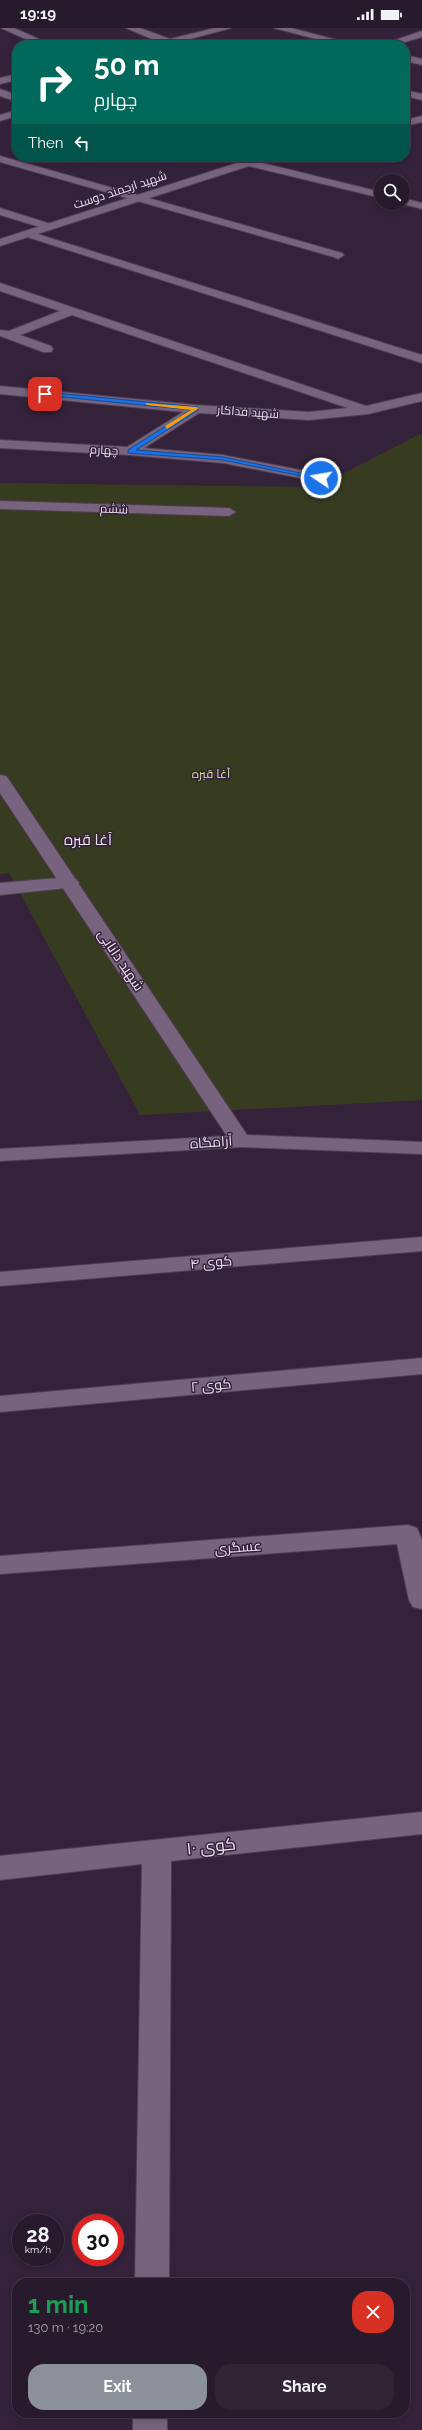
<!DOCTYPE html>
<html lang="en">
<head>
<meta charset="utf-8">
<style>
	:root { --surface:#271a2c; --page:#2f2334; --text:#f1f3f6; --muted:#a4a1a9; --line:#433848; --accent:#8c9099 }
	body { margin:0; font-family:Raleway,Cairo,sans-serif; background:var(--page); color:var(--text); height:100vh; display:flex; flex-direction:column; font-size:15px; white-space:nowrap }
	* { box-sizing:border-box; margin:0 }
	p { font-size:13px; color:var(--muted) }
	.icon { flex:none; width:22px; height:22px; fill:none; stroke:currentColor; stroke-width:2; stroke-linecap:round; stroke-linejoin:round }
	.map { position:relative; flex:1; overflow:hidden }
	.drawer { position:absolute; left:12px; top:2250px; width:398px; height:140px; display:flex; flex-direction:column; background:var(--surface); border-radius:16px; box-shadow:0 2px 6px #0003,0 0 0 1px var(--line) }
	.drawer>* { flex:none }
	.top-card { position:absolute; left:12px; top:12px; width:398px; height:122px; border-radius:16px; box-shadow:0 2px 6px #0003,0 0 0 1px var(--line); background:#00695c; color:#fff; overflow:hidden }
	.controls { position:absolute; left:374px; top:146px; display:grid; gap:8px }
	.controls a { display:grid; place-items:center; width:36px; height:36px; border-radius:50%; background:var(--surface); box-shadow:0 2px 6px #0003,0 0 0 1px var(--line); font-size:20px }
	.speed { position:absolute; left:12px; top:2186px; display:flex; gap:8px; font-size:20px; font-weight:700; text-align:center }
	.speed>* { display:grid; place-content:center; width:52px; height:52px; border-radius:50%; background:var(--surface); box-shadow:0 2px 6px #0003,0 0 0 1px var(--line); line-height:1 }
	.speed small { font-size:10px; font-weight:400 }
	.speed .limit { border:6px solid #d22; background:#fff; color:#111 }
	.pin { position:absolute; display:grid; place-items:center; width:34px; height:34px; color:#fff; margin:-17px; border-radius:8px; box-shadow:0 2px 6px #0006 }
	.me { position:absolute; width:44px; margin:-22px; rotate:282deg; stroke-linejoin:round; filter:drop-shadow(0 0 3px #0008) }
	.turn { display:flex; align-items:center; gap:14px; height:84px; padding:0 16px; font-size:18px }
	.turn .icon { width:52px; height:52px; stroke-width:2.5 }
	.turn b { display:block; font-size:28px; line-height:34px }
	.then { display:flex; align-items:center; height:38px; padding:0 16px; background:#0003; gap:8px; font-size:15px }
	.round { display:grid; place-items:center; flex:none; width:42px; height:42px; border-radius:16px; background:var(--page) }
	.head { display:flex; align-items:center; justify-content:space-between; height:68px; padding:0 16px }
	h1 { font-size:24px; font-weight:700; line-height:30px; color:#1e9e55 }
	.button { display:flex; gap:8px; margin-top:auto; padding:8px 16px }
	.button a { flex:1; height:46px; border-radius:16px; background:var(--accent); color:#fff; font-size:16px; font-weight:700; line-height:46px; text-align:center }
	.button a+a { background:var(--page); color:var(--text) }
	.status { display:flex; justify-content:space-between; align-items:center; height:28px; padding:0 20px; background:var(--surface); direction:ltr }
	.status svg { height:11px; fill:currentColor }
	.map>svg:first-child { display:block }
	.green { fill:#373c21 }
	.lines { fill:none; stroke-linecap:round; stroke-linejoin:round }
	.street-casing { stroke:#4e3f53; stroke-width:2 }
	.secondary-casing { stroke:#4e3f53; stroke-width:2 }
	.street { fill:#78637e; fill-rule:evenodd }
	.secondary { fill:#78637e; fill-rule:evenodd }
	.route { fill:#1a73e8; stroke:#114b97 }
	.slow { fill:#f59e0b }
	.labels { text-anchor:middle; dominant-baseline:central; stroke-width:3; stroke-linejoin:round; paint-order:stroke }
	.far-street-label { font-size:12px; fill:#eee2f2; stroke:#34223a }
	.far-park-label { font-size:12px; fill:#d1e096; stroke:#34223a }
	.street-label { font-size:14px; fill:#eee2f2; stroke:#34223a }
	.neighbourhood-label { font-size:15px; fill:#eee2f2; stroke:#34223a }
	.near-street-label { font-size:17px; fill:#eee2f2; stroke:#34223a }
</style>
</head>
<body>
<div class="status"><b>19:19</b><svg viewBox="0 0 49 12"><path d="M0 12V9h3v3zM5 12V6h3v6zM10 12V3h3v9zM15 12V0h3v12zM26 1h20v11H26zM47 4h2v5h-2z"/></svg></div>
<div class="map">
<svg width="422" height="2402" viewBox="0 0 422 2402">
	<rect width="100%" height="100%" fill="#34223a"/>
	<path class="green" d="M422 405V1072L140 1087 9 845 0 846V455L317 459Z"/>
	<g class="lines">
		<g class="street-casing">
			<path id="street" d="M1 0H14L52 17H39Z
				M126 0H140L170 11 215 0H231L179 14V17H152L159 14Z
				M274 0H291L356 17H339Z
				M422 3V9L395 17H380Z
				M405 27 422 31V37L405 33Z
				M17 46V52L0 56V50Z
				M405 62 422 66V72L405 68Z
				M17 82V88L0 93V87Z
				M422 88V94L405 98V92Z
				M0 128 342 225 344 227 338 231 334 229 0 134Z
				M0 180 54 197 56 199 50 202 0 187Z
				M28 203 422 327V335L24 208V204Z
				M0 255 366 378 422 365V373L368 386 309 392 199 385 144 420 223 427 326 447 328 450 321 454 223 435 130 427 0 420V412L127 419 183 384 0 366V358L196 377 309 384 348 380 72 287 20 307 51 318 53 321 51 324H43L0 308V302L9 303 60 283 0 263Z
				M0 473 229 480 236 484 229 488 0 481Z
				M70 849 76 851 79 855 76 859 0 867V855Z
				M422 1209V1223L0 1258V1244Z
				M422 1330V1346L0 1384V1368Z
				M408 1497 417 1500 422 1512V1581L413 1579 409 1572 397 1516 0 1546V1528Z
				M422 1784V1806L171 1833 169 2255H135L142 1836 0 1852V1828Z
				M133 2385H167V2402H133Z"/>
		</g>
		<g class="secondary-casing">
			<path id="secondary" d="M0 61 17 67V74L0 68Z
				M229 129H238L381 164V170L249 138 0 218V211L237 135 229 133Z
				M403 170 422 175V181L399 175H403Z
				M0 747 6 748 9 752 247 1107 422 1114V1126L241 1119 0 1133V1121L227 1108 0 765Z"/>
		</g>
		<use href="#street" class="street"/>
		<use href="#secondary" class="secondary"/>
	</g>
	<path class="route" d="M45 364 198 379V382L136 422 223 429 324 450 321 452 223 432 128 425V422L191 382 43 367Z"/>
	<path class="slow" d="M145 375 196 379 199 380 167 401 165 398 191 382 147 377Z"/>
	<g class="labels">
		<g class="far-street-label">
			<text transform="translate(120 162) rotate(-18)">شهید ارجمند دوست</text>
			<text transform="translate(248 384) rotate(4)">شهید فداکار</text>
			<text transform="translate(104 422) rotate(3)">چهارم</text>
			<text transform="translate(114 481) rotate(2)">ششم</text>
		</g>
		<g class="far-park-label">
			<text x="211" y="746">آغا قبره</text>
		</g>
		<g class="street-label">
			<text transform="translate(121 932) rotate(56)">شهید دانایی</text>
			<text transform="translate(211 1114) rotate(-4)">آرامگاه</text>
			<text transform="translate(211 1234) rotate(-5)">کوی ۴</text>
			<text transform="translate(211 1357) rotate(-5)">کوی ۲</text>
			<text transform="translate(238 1519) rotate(-4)">عسگری</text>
		</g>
		<g class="neighbourhood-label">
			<text x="88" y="812">آغا قبره</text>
		</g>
		<g class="near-street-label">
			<text transform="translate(211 1818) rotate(-6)">کوی ۱۰</text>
		</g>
	</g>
</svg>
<div class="controls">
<a><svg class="icon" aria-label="search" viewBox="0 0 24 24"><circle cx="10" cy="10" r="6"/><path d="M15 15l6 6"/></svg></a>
</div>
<div class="speed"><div>28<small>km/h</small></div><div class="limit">30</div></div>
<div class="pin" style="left:45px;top:366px;background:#d93025"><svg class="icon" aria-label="arrive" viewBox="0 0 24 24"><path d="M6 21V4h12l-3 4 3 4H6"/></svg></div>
<svg class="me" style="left:321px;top:450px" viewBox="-20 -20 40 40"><circle r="17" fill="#1a73e8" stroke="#fff" stroke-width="3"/><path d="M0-11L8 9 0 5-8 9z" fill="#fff"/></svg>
<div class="top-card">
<div class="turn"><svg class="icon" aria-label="right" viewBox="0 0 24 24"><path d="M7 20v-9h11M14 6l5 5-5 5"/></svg><div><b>50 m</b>چهارم</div></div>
<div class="then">Then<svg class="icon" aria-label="left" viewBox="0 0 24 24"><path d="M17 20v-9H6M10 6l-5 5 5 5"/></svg></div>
</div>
<section class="drawer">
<div class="head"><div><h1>1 min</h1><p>130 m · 19:20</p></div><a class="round" style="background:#d93025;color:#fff"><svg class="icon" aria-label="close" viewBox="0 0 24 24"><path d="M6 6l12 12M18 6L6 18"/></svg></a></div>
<div class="button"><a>Exit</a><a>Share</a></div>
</section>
</div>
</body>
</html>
